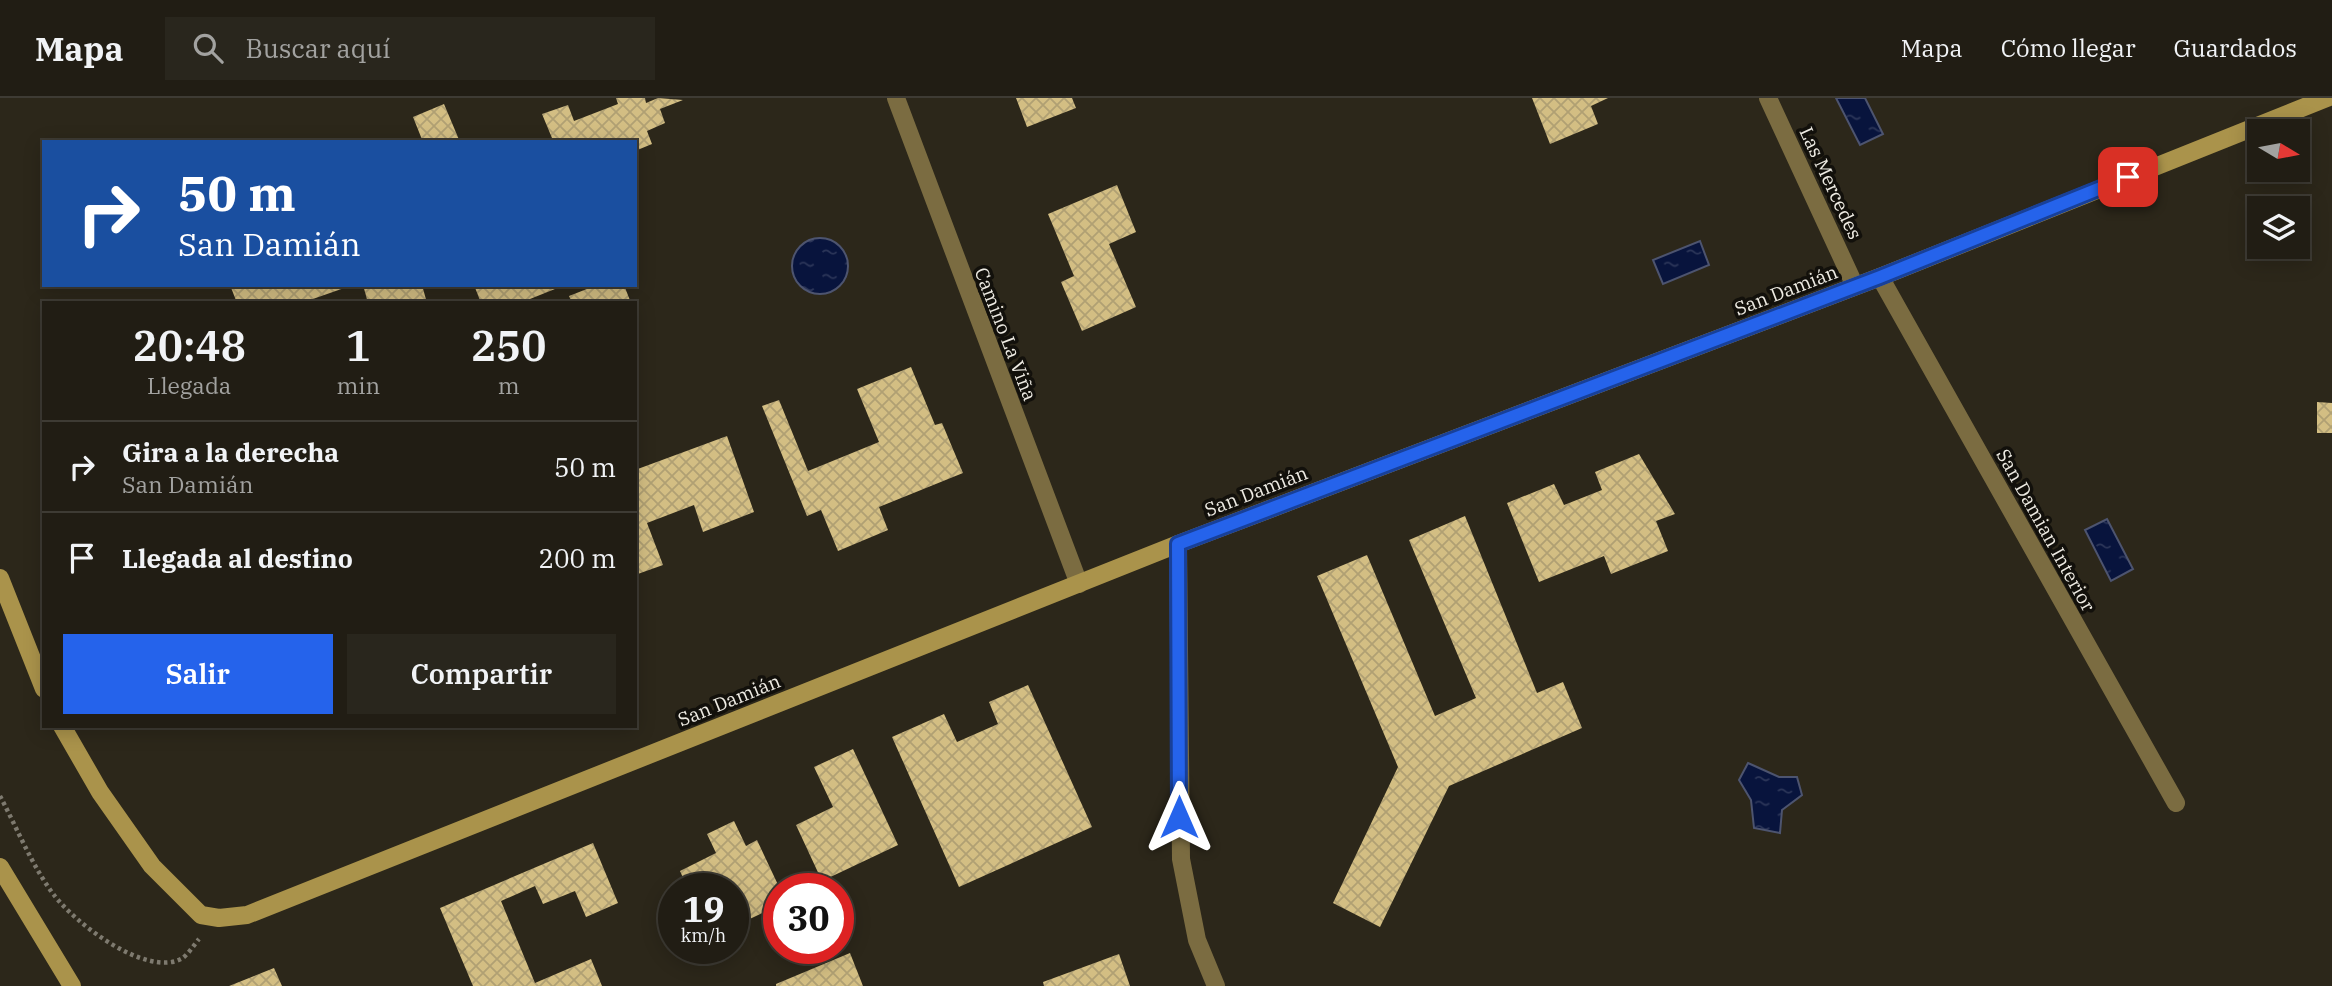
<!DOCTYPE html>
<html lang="es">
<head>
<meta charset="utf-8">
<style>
	:root { --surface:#211d14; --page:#29261d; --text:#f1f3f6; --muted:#a2a2a0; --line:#3e3b34; --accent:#2563eb }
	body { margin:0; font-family:"IBM Plex Serif",serif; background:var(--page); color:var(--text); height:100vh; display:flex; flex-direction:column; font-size:26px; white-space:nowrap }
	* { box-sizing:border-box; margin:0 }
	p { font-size:23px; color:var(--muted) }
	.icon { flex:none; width:38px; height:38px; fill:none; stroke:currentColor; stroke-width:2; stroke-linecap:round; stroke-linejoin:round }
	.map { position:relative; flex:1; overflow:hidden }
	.drawer { position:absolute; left:42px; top:203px; width:595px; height:427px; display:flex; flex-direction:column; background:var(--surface); border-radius:0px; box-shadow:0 4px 18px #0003,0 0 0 2px var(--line) }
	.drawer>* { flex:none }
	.top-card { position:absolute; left:42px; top:42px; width:595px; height:147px; border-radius:0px; box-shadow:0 4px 18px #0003,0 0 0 2px var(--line); background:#1a4fa0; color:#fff; overflow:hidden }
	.needle { width:46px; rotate:100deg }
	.controls { position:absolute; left:2247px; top:21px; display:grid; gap:14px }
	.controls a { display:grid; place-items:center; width:63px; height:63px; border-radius:0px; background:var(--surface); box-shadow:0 4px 18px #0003,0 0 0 2px var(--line); font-size:35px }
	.speed { position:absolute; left:658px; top:775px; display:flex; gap:14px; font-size:35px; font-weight:700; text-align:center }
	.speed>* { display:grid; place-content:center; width:91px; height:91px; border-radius:50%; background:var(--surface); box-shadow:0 4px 18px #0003,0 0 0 2px var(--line); line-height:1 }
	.speed small { font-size:18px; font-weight:400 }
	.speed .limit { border:10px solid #d22; background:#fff; color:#111 }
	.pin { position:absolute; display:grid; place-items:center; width:60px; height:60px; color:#fff; margin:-30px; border-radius:14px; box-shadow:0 4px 10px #0006 }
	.me { position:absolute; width:77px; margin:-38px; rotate:0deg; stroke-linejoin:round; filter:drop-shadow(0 0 5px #0008) }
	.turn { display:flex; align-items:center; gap:24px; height:147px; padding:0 21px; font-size:32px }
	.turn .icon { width:91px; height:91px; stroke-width:2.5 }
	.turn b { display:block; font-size:49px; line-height:60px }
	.eta { display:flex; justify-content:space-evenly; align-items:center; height:119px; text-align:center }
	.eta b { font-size:42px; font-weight:600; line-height:49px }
	.cta { display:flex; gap:14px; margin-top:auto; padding:14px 21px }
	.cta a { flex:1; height:80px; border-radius:0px; background:var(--accent); color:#fff; font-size:28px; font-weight:600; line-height:80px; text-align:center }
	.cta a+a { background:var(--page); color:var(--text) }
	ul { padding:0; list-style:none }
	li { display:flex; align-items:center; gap:21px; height:91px; padding:0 21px; border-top:2px solid var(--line) }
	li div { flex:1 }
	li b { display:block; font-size:26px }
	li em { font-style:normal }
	header { display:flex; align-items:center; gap:42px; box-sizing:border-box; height:98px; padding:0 35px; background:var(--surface); border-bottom:2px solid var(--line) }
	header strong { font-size:33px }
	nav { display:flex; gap:38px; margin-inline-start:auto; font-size:24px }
	.search { width:490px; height:63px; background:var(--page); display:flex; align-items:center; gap:18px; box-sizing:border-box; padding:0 24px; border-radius:0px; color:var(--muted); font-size:26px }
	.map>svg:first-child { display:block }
	.water { fill:url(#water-ripples); stroke:#4d546f; stroke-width:2 }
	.building { fill:url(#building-cross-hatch) }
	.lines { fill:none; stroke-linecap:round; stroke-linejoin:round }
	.path { stroke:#7e7a6f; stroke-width:4.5; stroke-dasharray:3.5 3.5; stroke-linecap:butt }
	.street { stroke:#7b6c41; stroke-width:18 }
	.secondary { stroke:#aa934b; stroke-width:18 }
	.route-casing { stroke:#184099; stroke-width:18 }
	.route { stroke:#2563eb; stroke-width:12 }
	.labels { text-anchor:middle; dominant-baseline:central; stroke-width:7; stroke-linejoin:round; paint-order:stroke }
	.street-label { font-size:19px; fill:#eeebe3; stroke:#12100b }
</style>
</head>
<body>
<header>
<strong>Mapa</strong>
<div class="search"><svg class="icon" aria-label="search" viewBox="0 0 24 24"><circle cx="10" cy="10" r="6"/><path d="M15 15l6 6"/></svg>Buscar aquí</div>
<nav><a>Mapa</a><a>Cómo llegar</a><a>Guardados</a></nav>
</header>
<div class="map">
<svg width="2332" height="888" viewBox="0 0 2332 888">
	<defs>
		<pattern id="water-ripples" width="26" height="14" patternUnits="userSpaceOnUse" patternTransform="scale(1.75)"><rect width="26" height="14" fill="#08143d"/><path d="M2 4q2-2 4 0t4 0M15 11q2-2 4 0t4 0" fill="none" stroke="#2c3659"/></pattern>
		<pattern id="building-cross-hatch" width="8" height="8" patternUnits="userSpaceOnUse" patternTransform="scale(1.75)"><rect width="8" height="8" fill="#d3be83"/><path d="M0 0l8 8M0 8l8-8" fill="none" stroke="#b0a073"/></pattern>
	</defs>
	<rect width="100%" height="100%" fill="#2c271a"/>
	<path class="water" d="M1836 0H1865L1883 36 1860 47Z
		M792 168a28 28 0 1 1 56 0a28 28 0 1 1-56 0Z
		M1700 143 1709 167 1663 186 1653 162Z
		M2107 421 2133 471 2111 483 2085 432Z
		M1748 665 1779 679H1797L1802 697 1782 712 1780 735 1754 730 1751 702 1739 682Z"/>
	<path class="building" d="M616 0H645L646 5 658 0 683 2 660 11 665 25 647 33 652 46 635 53V44H544L552 40 542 16 568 7 574 23 618 6Z
		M1016 0H1072L1076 10 1027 29Z
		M1532 0H1608L1591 8 1598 26 1550 46Z
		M444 6 460 44H423L413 19Z
		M1117 87 1136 134 1109 146 1136 209 1082 233 1061 184 1074 178 1048 116Z
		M230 187 262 188H350L310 202 311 205H237Z
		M363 187H422L427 205H368Z
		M474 187H565L520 205H481Z
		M597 187H624L631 205H572L569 198Z
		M911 269 935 327 942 325 963 375 879 409 888 432 838 453 821 412 807 418 762 308 779 302 808 373 879 344 857 291Z
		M2317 304 2332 305V335H2317Z
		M727 338 754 414 703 434 694 407 647 425 663 467 635 477V372Z
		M1639 356 1675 416 1656 423 1668 453 1611 476 1604 458 1539 484 1507 405 1554 386 1564 407 1602 392 1595 374Z
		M1465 418 1537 595 1563 584 1582 630 1449 688 1380 829 1333 805 1398 669 1317 478 1367 457 1435 618 1476 600 1409 442Z
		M1028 587 1092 729 959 789 892 639 944 616 957 644 998 626 989 604Z
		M853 651 898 747 822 783 796 727 833 709 814 669Z
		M734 723 746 748 757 742 780 791 779 807 737 827 733 818V791H688L680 773 716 755 707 736Z
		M593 745 618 805 586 819 575 793 543 806 535 788 501 803 535 885 591 861 602 888H473L440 810Z
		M850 855 863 888H776V886Z
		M1119 856 1130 888H1044L1043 884Z
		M274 870 282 888H229Z"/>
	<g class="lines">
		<path class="path" d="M0 698C17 730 32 768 54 797 75 825 145 879 181 861 187 858 194 847 199 841"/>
		<path class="street" d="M896 0 1079 486
			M1768 0 1855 188
			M1880 179 2176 705
			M1178 446 1181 761 1197 842 1216 888"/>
		<path class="secondary" d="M0 480 44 591
			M62 628 100 694 152 768 201 817 219 820 247 817 1178 446 1880 179 2327 0
			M0 769 72 888"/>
	</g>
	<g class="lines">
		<g class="route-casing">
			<path id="route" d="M1179 719 1178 446 1880 179 2128 79"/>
		</g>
		<use href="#route" class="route"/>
	</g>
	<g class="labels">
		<g class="street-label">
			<text transform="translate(1831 85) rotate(65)">Las Mercedes</text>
			<text transform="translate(1786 192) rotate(-21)">San Damián</text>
			<text transform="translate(1006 236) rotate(69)">Camino La Viña</text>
			<text transform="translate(1256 393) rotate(-21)">San Damián</text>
			<text transform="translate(2046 432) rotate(61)">San Damian Interior</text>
			<text transform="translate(729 602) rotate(-22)">San Damián</text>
		</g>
	</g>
</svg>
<div class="controls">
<a><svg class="needle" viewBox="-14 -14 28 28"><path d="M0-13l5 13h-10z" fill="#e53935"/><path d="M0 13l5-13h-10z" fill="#a2a2a0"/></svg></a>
<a><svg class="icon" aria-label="layers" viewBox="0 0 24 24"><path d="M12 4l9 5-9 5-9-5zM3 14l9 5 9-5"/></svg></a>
</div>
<div class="speed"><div>19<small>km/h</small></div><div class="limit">30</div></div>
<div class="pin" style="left:2128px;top:79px;background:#d93025"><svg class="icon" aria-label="arrive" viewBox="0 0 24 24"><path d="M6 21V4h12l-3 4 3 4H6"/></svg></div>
<svg class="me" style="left:1179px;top:719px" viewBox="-20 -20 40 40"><path d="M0-17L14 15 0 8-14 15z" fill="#2563eb" stroke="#fff" stroke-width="4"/></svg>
<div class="top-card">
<div class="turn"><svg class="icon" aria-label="right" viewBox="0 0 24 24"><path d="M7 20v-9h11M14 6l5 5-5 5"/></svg><div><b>50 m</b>San Damián</div></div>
</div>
<section class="drawer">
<div class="eta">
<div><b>20:48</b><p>Llegada</p></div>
<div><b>1</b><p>min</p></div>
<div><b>250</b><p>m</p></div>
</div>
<ul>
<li><svg class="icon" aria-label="right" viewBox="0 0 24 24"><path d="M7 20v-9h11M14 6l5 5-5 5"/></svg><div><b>Gira a la derecha</b><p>San Damián</p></div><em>50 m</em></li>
<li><svg class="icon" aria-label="arrive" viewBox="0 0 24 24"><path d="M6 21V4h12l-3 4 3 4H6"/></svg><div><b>Llegada al destino</b></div><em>200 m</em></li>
</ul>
<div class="cta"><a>Salir</a><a>Compartir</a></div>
</section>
</div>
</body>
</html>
